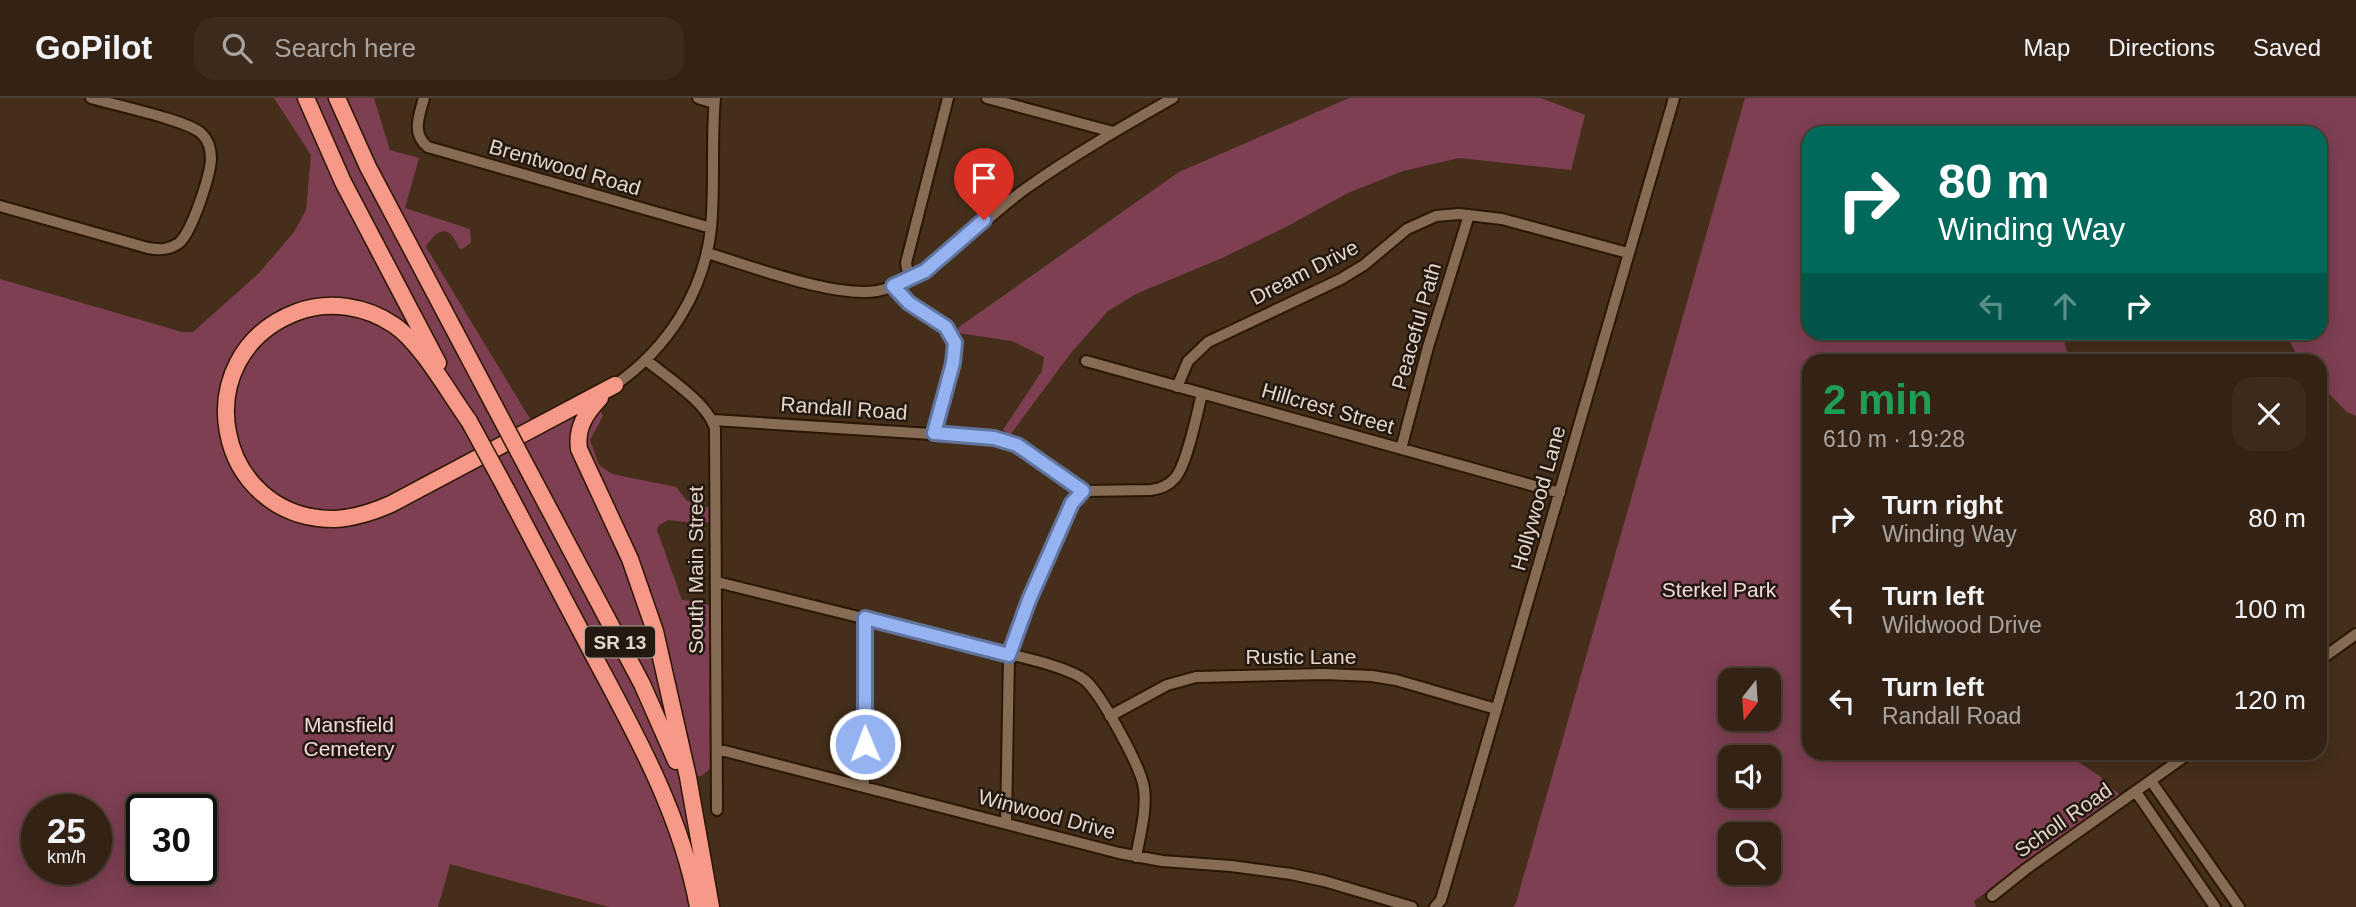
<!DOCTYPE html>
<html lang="en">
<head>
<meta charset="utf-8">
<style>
	:root { --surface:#342314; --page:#3c2b1d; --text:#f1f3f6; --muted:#a9a4a0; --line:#4e4034 }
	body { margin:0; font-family:Helvetica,sans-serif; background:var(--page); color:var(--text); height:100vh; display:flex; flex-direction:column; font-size:26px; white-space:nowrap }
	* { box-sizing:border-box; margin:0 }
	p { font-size:23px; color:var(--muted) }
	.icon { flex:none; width:38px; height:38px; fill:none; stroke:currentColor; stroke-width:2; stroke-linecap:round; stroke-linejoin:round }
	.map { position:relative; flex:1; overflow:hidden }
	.details { position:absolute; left:1802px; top:256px; width:525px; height:406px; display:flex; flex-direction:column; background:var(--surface); border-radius:21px; box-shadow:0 4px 18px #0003,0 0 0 2px var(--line) }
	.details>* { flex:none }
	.banner { position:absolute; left:1802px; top:28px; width:525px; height:214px; border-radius:21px; box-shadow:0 4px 18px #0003,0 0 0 2px var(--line); background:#00695c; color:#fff; overflow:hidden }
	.needle { width:46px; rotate:197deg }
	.fabs { position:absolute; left:1718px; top:570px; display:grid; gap:14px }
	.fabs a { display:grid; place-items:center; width:63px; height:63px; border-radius:14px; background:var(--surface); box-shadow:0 4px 18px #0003,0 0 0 2px var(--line); font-size:35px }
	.speed { position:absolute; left:21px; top:696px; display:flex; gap:14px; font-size:35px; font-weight:700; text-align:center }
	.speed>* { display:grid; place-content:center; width:91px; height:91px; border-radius:50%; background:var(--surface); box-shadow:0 4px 18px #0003,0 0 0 2px var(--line); line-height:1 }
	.speed small { font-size:18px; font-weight:400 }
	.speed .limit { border:4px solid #111; border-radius:10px; background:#fff; color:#111 }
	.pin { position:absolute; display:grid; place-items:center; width:60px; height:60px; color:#fff; margin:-72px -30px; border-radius:50% 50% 50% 0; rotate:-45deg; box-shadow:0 0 7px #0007 }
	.pin .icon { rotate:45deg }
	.me { position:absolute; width:77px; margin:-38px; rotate:359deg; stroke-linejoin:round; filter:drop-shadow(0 0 5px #0008) }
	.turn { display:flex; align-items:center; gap:24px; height:147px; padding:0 21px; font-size:32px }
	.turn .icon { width:91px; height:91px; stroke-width:2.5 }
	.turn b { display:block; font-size:49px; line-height:60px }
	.lanes { display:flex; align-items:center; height:66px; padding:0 21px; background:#0003; justify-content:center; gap:35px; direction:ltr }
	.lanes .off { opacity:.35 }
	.round { display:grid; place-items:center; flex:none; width:74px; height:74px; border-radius:21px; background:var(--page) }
	.overview { display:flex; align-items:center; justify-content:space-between; height:119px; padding:0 21px }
	h1 { font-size:42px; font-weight:800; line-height:52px; color:#1e9e55 }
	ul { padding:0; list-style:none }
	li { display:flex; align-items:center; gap:21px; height:91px; padding:0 21px }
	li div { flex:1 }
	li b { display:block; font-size:26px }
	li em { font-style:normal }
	header { display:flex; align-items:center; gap:42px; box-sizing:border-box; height:98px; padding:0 35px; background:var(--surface); border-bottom:2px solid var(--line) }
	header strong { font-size:33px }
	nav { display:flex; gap:38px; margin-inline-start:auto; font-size:24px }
	.search { width:490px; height:63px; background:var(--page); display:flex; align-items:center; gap:18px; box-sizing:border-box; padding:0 24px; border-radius:21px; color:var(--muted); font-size:26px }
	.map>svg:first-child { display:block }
	.green { fill:#7e3f53; fill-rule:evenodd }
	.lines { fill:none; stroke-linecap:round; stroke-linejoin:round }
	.minor-casing { stroke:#2b1602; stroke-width:14 }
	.highway-casing { stroke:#2b1602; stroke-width:19 }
	.minor { stroke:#866c55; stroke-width:10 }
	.highway { stroke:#f69988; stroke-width:16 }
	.highway-bridge-casing { stroke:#2b1602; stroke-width:19; stroke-linecap:butt }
	.highway-bridge { stroke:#f69988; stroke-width:16 }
	.route-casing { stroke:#61749d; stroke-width:18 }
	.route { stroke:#95b2f1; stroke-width:12 }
	.labels { text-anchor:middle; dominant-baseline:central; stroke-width:5; stroke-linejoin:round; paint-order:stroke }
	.shield { fill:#241910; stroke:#ab9d92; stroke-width:2 }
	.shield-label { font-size:19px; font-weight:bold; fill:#e5d6ca }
	.street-label { font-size:21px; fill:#e5d6ca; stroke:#241910 }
	.park-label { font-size:21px; fill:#f4dae0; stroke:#241910 }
</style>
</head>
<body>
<header>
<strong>GoPilot</strong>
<div class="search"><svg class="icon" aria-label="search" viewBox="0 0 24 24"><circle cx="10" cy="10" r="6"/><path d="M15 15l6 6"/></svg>Search here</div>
<nav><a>Map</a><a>Directions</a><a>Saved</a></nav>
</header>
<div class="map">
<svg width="2356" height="809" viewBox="0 0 2356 809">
	<rect width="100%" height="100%" fill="#452f1a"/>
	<path class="green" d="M274 0H374L390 52 419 60 405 110 470 131 471 145 462 151 459 150C450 127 438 129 426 149L532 324 600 310 603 318 590 342 599 367 612 376 676 389 687 403 710 410 711 423 701 426 668 422 659 427 657 432 682 502 701 504 712 509V659L710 671 701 678 694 679 716 809H609L450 766 438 809H0V181L182 234H193L259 175 294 134 306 112 311 57ZM37 712H96V772H37ZM142 712H201V772H142Z
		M1349 0H1541L1585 17 1571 72 1459 60 1403 73 1348 95 1284 130 1222 160 1136 196 1108 213 1070 256 1010 337 1003 332 1042 273 1044 259 1012 243 958 235 959 229 1179 74Z
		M1745 0H2356V318L2347 314 2321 288 2320 262H2299L2286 235 2320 234V35H1810V234L2062 235 2069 262H1810V654L2065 655 2101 679 2104 685 2121 697 1974 803 1976 809H1513L1516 805ZM1731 583H1769V621H1731ZM1731 660H1769V698H1731ZM1731 737H1769V775H1731Z"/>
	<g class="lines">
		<g class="minor-casing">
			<path id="minor" d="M424 0C419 18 411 36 428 49L711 130
				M698 0 714 5
				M987 0 1113 34
				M0 108 148 150C160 152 169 152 179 145 192 134 210 78 211 61 211 52 209 43 202 36 188 22 114 7 91 0
				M707 155C751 168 834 200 877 193 930 183 983 120 1028 89 1075 56 1124 28 1173 0
				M909 182 906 165 948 0
				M893 188 909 205 946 229 955 245 953 265 934 335
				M646 262C667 279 709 306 715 331L717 712
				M1086 263 1560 395
				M615 287C668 250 704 194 711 130 715 87 711 43 715 0
				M1177 289 1188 263 1208 244 1341 181 1364 167 1407 131 1436 118 1459 116 1502 121 1628 155
				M713 322 994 340 1026 352 1083 393
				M1401 351 1428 249 1469 117
				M717 484C805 506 892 527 980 549 1006 556 1067 567 1086 583 1102 598 1141 669 1144 690 1147 712 1140 737 1136 759
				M2320 562 2356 536
				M1110 618 1167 587 1196 579 1324 576 1372 578 1396 582 1496 611
				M717 651 1119 755 1162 763 1231 768 1291 776 1324 783 1412 809
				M2151 683 2239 809
				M864 687 865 520
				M2136 694 2215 809
				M1006 725 1009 557 1029 502 1072 405 1083 393 1151 392C1160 391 1169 387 1175 380 1187 367 1197 315 1202 296
				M1992 798 2026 771 2191 654
				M1435 809 1441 802 1674 0"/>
		</g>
		<g class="highway-casing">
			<path id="highway" d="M306 0 343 84 438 265
				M337 0 368 69 495 309
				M600 300C586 315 576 329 579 351L630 461 655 533 688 679 711 809
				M469 323C448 294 422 246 394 227 366 208 329 202 297 214 183 257 214 422 335 421 355 420 373 414 391 406L615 287
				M531 377 642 586 676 663
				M506 391C536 448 566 505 596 562 638 640 682 720 698 809"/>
		</g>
		<use href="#minor" class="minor"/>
		<use href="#highway" class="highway"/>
		<g class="highway-bridge-casing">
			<path id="highway-bridge" d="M495 309 531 377
				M469 323 506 391"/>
		</g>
		<use href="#highway-bridge" class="highway-bridge"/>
	</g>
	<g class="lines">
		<g class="route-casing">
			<path id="route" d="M865 646V520L1009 557 1029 502 1072 405 1083 393 1017 347 994 340 934 335 953 265 955 245 946 229 909 205 893 188 925 173 984 122"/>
		</g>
		<use href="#route" class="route"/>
	</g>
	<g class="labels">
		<rect class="shield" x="585" y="528.5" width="70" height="31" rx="5"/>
		<g class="shield-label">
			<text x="620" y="544">SR 13</text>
		</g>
		<g class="street-label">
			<text transform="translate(565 69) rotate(16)">Brentwood Road</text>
			<text transform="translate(1304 174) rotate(-27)">Dream Drive</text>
			<text transform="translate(1416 228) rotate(-74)">Peaceful Path</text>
			<text transform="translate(844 310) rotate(4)">Randall Road</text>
			<text transform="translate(1328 310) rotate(16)">Hillcrest Street</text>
			<text transform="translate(1538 400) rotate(-74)">Hollywood Lane</text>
			<text transform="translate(695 472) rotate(-90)">South Main Street</text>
			<text x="1301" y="558">Rustic Lane</text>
			<text transform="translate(1047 716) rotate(15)">Winwood Drive</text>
			<text transform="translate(2063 722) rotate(-35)">Scholl Road</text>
		</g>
		<g class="park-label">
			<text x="1719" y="491">Sterkel Park</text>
			<text x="349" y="626">Mansfield<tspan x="349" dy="24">Cemetery</tspan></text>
		</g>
	</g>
</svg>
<div class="fabs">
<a><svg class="needle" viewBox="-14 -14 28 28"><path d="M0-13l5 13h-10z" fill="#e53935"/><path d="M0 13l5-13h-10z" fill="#a9a4a0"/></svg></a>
<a><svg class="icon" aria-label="sound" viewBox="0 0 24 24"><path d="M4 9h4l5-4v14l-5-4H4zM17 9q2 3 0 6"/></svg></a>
<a><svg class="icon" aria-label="search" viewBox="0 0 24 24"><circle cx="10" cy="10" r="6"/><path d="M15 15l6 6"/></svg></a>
</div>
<div class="speed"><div>25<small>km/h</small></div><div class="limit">30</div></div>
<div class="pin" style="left:984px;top:122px;background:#d93025"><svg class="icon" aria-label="arrive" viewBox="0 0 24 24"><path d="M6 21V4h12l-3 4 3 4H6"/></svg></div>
<svg class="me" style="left:865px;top:646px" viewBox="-20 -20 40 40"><circle r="17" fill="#95b2f1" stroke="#fff" stroke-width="3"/><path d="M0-11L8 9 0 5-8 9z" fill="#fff"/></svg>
<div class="banner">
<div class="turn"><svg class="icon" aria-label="right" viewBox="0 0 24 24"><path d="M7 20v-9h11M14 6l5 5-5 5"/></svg><div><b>80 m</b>Winding Way</div></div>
<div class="lanes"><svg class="icon off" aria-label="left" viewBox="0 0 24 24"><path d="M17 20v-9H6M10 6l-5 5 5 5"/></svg><svg class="icon off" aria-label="ahead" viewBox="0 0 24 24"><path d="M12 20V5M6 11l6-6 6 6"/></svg><svg class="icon" aria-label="right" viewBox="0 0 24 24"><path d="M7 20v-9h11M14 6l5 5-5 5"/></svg></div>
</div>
<section class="details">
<div class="overview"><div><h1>2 min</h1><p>610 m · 19:28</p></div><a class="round"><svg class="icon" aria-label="close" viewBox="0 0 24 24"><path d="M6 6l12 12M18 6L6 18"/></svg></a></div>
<ul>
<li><svg class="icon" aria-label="right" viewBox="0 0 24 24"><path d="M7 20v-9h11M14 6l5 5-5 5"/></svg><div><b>Turn right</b><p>Winding Way</p></div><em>80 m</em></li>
<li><svg class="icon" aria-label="left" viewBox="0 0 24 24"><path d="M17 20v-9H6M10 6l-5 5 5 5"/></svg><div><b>Turn left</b><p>Wildwood Drive</p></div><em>100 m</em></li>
<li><svg class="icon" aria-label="left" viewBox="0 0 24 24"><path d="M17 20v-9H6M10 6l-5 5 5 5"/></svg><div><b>Turn left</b><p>Randall Road</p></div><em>120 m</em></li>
</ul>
</section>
</div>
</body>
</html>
